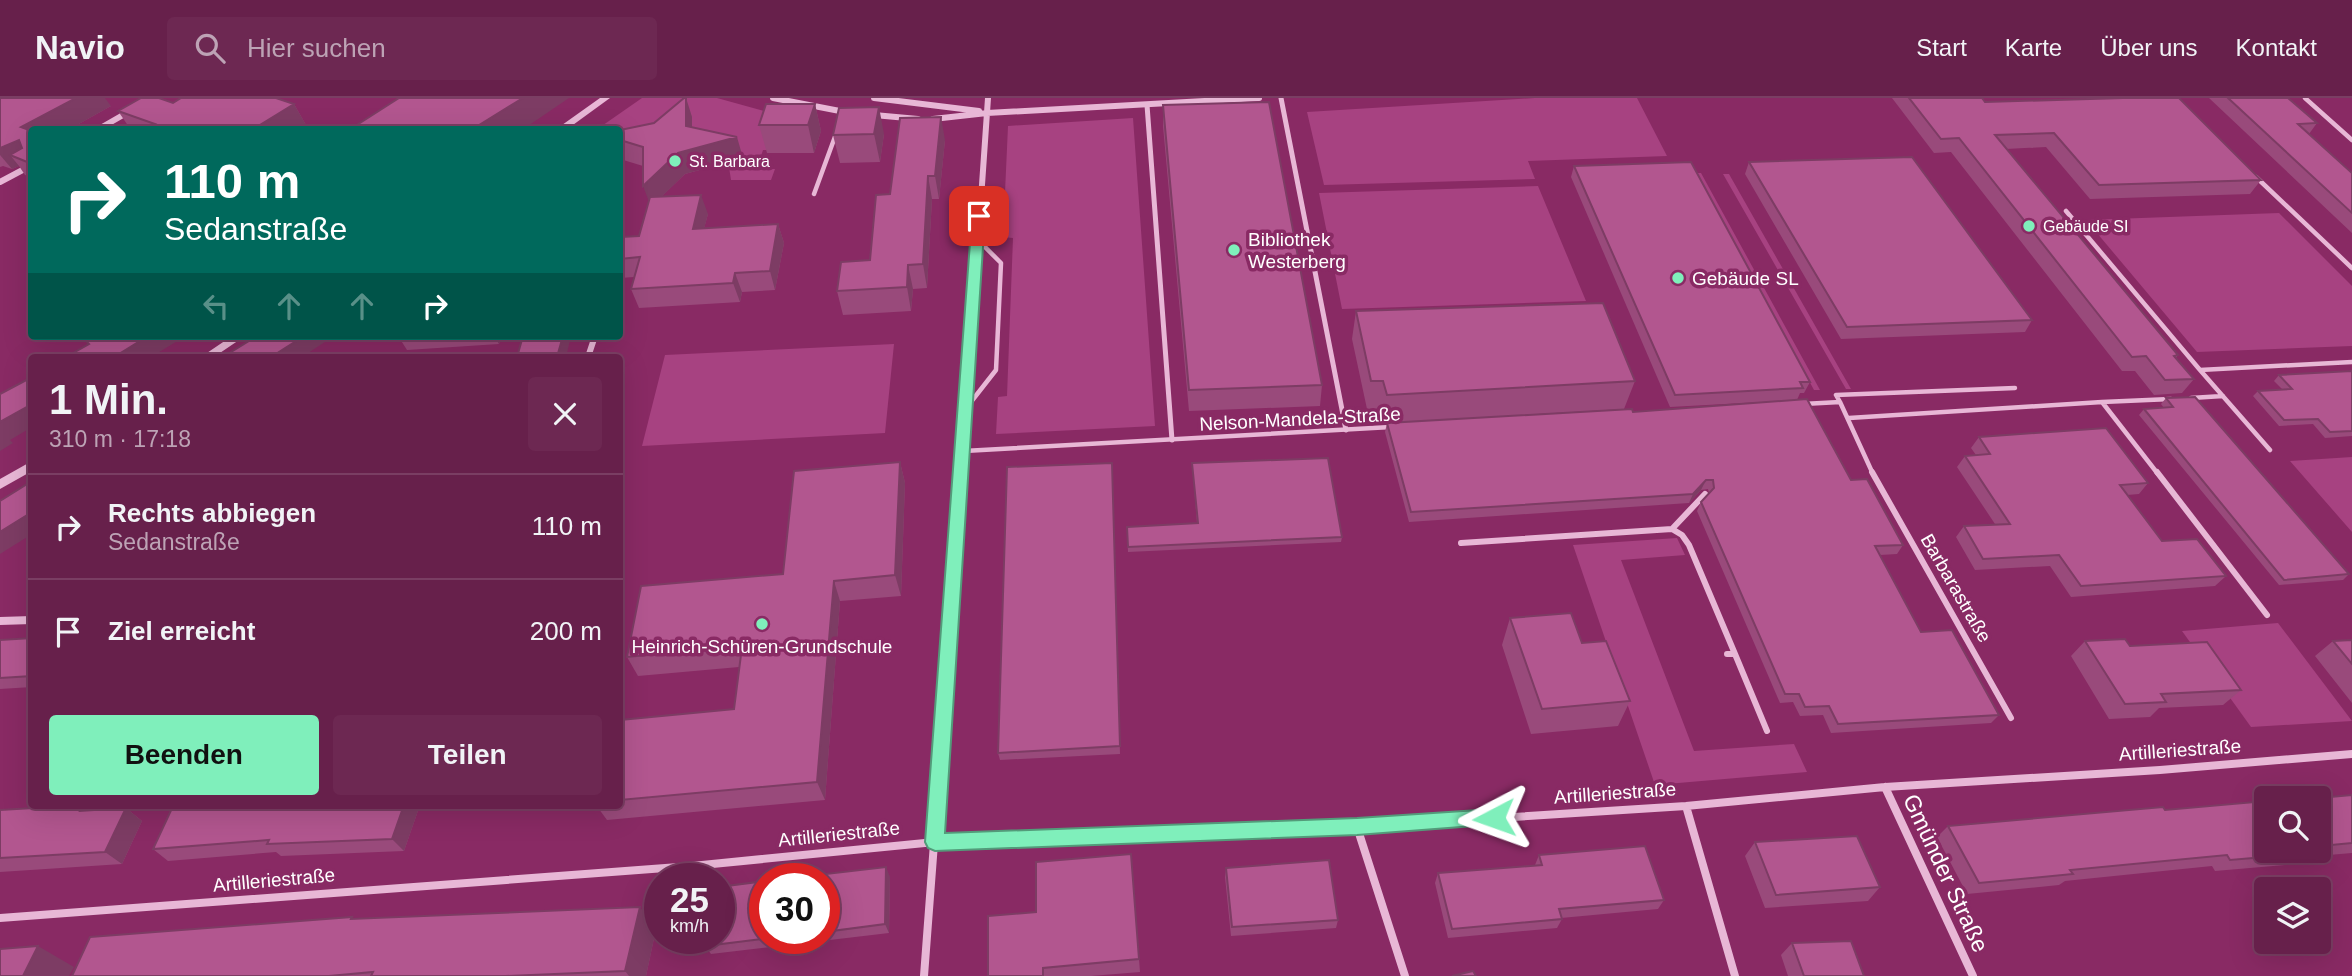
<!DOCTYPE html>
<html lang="de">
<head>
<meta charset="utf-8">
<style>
	:root { --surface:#67204b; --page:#6d2852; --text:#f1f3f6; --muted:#bda3b5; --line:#7a3e63; --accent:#7fefbb }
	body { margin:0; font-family:Arial,sans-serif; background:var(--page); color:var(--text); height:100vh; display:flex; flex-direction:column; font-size:26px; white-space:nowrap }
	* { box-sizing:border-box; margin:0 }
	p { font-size:23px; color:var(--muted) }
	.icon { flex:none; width:38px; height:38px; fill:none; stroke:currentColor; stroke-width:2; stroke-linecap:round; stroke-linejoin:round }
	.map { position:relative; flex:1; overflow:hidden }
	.details { position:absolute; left:28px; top:256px; width:595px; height:455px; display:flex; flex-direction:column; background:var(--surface); border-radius:7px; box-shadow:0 7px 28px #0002,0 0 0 2px var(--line) }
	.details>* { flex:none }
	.guide { position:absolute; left:28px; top:28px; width:595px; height:214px; border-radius:7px; box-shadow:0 7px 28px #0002,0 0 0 2px var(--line); background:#00695c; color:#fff; overflow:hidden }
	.controls { position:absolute; left:2254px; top:688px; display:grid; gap:14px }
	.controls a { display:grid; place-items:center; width:77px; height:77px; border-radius:7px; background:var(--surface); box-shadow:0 7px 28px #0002,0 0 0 2px var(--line); font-size:35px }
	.speed { position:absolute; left:644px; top:765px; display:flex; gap:14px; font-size:35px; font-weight:700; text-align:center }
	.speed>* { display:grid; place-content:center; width:91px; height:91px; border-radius:50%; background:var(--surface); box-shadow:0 7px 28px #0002,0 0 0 2px var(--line); line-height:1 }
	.speed small { font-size:18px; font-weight:400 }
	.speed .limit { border:10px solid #d22; background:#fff; color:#111 }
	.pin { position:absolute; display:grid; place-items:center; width:60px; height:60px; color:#fff; margin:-30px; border-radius:14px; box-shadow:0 4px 10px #0006 }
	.me { position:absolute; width:77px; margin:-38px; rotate:266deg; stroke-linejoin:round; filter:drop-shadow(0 0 5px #0008) }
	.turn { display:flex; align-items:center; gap:24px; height:147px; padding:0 21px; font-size:32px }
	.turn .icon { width:91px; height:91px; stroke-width:2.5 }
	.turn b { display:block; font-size:49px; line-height:60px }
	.lanes { display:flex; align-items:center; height:66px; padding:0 21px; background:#0003; justify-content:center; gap:35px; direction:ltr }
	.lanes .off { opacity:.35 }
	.round { display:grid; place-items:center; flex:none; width:74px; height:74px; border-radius:7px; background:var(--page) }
	.head { display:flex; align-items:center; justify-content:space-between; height:119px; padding:0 21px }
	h1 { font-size:42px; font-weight:800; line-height:52px }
	.button { display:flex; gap:14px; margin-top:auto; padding:14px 21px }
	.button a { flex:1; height:80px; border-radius:7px; background:var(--accent); color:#111; font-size:28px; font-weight:800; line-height:80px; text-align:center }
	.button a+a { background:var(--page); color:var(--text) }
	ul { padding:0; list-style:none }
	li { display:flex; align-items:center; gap:21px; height:105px; padding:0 21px; border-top:2px solid var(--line) }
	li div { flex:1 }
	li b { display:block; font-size:26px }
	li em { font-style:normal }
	header { display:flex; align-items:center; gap:42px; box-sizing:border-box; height:98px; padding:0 35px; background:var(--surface); border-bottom:2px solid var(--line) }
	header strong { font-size:33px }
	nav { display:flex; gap:38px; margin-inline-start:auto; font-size:24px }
	.search { width:490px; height:63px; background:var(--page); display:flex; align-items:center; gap:18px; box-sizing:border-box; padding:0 24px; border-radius:7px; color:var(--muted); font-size:26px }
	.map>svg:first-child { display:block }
	.green { fill:#a74281 }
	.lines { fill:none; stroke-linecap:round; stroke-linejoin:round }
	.service-far1 { stroke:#e8b7d6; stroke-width:4.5 }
	.service { stroke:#e8b7d6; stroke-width:6 }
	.pedestrian { stroke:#e8b7d6; stroke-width:5 }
	.minor-far1 { stroke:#e8b7d6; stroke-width:6 }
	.minor { stroke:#e8b7d6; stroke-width:8 }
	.tertiary { fill:#e8b7d6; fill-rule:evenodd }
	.wall { fill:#994a7b }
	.shaded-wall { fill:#7d3c64 }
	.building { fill:#b2568f; stroke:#7d3c64; stroke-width:2 }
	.route { fill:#7fefbb; stroke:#539b7a; stroke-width:2 }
	.poi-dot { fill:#7fefbb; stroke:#892a64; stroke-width:2.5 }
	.labels { text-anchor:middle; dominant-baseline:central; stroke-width:7; stroke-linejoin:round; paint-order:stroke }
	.far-poi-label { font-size:16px; fill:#fff; stroke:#892a64; text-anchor:start }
	.poi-label { font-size:19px; fill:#fff; stroke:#892a64; text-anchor:start }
	.street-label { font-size:19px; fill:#fff; stroke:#892a64 }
	.near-street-label { font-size:23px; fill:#fff; stroke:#892a64 }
</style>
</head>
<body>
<header>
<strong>Navio</strong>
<div class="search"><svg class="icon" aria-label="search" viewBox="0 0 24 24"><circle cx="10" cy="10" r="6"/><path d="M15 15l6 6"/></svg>Hier suchen</div>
<nav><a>Start</a><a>Karte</a><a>Über uns</a><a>Kontakt</a></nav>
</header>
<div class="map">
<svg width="2352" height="878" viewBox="0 0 2352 878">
	<rect width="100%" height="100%" fill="#892a64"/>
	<path class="green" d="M642 0H717L775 16 768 52H763L761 58 751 59 747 71H775L771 82H731L727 56 620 61V32H596Z
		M1535 0H1637L1667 58 1528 63 1535 81 1324 87 1307 14Z
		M1133 20 1155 328 996 336 998 299 1007 298 1013 140 1003 139 1008 28Z
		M1697 75H1701L1820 292H1814Z
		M1723 76H1729L1851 291H1846Z
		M1538 88 1586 203 1342 211 1319 95Z
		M2279 115 2352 188V248L2197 254 2086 122Z
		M894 246 885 335 642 348 665 257Z
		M2352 359V434L2290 363Z
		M1677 440 1685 457 1621 462 1694 653 1794 646 1807 674 1655 687 1573 447Z
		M2278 525 2352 623 2251 629 2182 533Z"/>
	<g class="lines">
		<path class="service-far1" d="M2305 0 2352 42
			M2256 79 2352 170
			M814 96 836 36
			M2066 113 2200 272
			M2191 300 2223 298
			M1840 304 1873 376
			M2102 304 2171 301
			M1803 306 1840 304 1836 297 2015 290
			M967 309 996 272 1001 165 977 141
			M1849 320 2102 304 2158 376
			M2270 352 2200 272 2352 264
			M964 353 1391 329"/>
		<path class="service" d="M1872 374 2011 620
			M2157 374 2267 517
			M1672 431 1682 437 1689 447 1735 556H1727
			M1461 445 1672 431 1705 396
			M1735 556 1767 633"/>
		<path class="pedestrian" d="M1281 0 1346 332
			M1147 7 1172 342"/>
		<path class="minor-far1" d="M773 0 845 14
			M874 0 979 13
			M874 17 918 21
			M933 21 987 15 1259 0
			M97 32 130 13
			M0 84 32 67
			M588 259 595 238
			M962 376 988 0"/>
		<path class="minor" d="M0 523 32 522
			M1885 689 1973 878
			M1686 708 1735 878
			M1357 729 1405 878
			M0 820 692 768 935 744 1357 729 1686 708 1885 689 2160 672 2352 656
			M924 878 962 374"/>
		<path class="tertiary" d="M600 0H610L566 32H555Z
			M232 238H245L214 259H201Z
			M32 363V373L0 391V381Z"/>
	</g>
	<path class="wall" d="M0 0 111 8 68 32H32V79L25 77 19 68 12 71 3 68 0 69Z
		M684 0H686L692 19V30L743 60 685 76 661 99 708 116 704 130 778 126 784 145 775 192 742 194 740 204 639 210 631 191 634 179 620 180V139L639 138 649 104 643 68 620 61V32L654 25Z
		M1892 0H1982L1985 4 2261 82 2250 96 2090 101 2046 49 2006 51 2178 257 2176 260 2194 281 2182 295 2154 297 2135 273H2122L1951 54 1934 55Z
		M2209 0H2288L2317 25 2309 36 2352 75V135Z
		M173 5 294 6 306 27 299 32H131L118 13Z
		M815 6 821 33 814 55H767L759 27Z
		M1163 7 1322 287 1320 308 1189 313 1163 28Z
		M884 36 880 64 840 65 833 37Z
		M945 42 939 101H932L927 190 913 191 911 213 843 217 837 193 870 162Z
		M1749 64 2032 222 2025 234 1841 241 1745 76Z
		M1574 68 1810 284 1804 295H1800L1797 302 1670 309 1571 79Z
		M1356 213 1635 283 1624 311 1382 325 1379 311H1367L1352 241Z
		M402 238H501L499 246 407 252 400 241Z
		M2352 273V338L2325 340 2313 326 2279 328 2253 298 2258 293 2282 291 2274 283 2279 277Z
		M2166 300 2349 476 2343 482 2279 487 2139 317 2144 311 2164 310 2161 306Z
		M1633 314 1851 382 1903 447 1897 456 1880 457 1921 534 1999 617 1991 625 1831 635 1823 617 1800 618 1793 604 1780 605 1697 413 1701 404 1709 395 1708 391 1701 392 1689 405 1409 424 1385 334 1387 325Z
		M1979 339 2148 385 2139 396 2127 397 2162 443 2226 478 2215 488 2071 499 2050 468 1975 472 1956 439 1964 428 1995 426 1957 369 1965 358 1976 357 1971 350Z
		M900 364 905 385 901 498 840 503 825 702 607 722 596 707H620V622L734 611 739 569 638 578 627 559 783 476Z
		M1112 365 1120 656 1000 662 998 655Z
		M1192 365 1342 439 1341 444 1128 454 1127 429 1197 425Z
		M1510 520 1582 545 1630 603 1618 628 1531 636 1502 547Z
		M32 540V589L0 591V542Z
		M2352 542V605L2315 558 2333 543Z
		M2085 543 2130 548 2241 592 2223 607 2159 610 2150 619 2109 621 2071 558Z
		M2352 697V755L2317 758 2307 765 2215 773 2212 768 2065 783 2059 787 1967 796 1937 739 1948 728 2165 712 2266 752 2319 700Z
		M83 707 90 713 126 710 142 723 122 766 0 774V712Z
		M186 707H420L404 753 281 758 276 754 168 763 153 751Z
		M1755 744 1880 789 1868 803 1765 810 1745 758Z
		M1131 756 1140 874 1091 878H988L1036 814Z
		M1539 757 1664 802 1658 811 1561 820 1562 821 1557 830 1448 840 1435 785 1438 775 1535 767Z
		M1226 770 1338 822 1336 830 1231 838 1225 779Z
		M890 779 889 835 711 856 705 848 765 840H824V780Z
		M355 821 656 831 646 878H72Z
		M1792 845 1864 878H1788L1781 857Z"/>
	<path class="shaded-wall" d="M76 0H105L111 8 68 32H32V43L21 29Z
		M523 0H569L522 32H471Z
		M686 0 692 19V49L686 28Z
		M294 6 306 27 299 32H252Z
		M815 6 821 33 814 55 808 27Z
		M879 9 884 36 880 64 874 36Z
		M941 19 945 42 939 101 935 78Z
		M737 39 743 60 685 76 651 109 643 88 678 55Z
		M19 42 32 58 10 57 19 68 12 71 0 57V50Z
		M928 78 932 101 927 190 923 166Z
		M701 97 708 116 699 150 693 131Z
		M778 126 784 145 775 192 770 173Z
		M908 167 913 191 911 213 907 189Z
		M735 175 742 194 740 204 733 185Z
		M148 238 184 239 151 259H114Z
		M304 238H334L302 259H271Z
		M494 238H501L499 246Z
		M563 238H571L566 259H557Z
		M32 306V329L10 342 13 345 0 353V324Z
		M900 364 905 385 901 498 895 477Z
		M1706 382 1701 392 1689 405 1693 396Z
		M32 414V436L0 456V434Z
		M834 483 840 503 825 702 817 684Z
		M83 707 100 720 80 713Z
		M404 707H420L404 753 392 741Z
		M126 710 142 723 122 766 105 754Z
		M886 769 890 779 889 835 885 826Z
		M640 809 656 831 646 878H629L625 873Z
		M38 848 74 869 69 878H23Z"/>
	<path class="building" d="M0 0H76L21 29 32 33V66L10 57 22 50 19 42 0 50Z
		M141 0H159L173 5 181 0H276L294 6 252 32H145L155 26 118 13Z
		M399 0H523L471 32H349Z
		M684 0H686V28L737 39 678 55 643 88V49L620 42V32L654 25Z
		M1909 0H1982L1985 4 2123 0H2179L2261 82 2099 87 2054 35 1995 37 2178 257 2174 258 2194 281 2165 282 2146 258 2132 259 1959 40 1941 41Z
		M2228 0H2288L2317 25 2298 26 2352 75V115Z
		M1269 4 1322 287 1189 292 1163 7Z
		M766 6H815L808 27H759Z
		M879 9 874 36 833 37 839 10Z
		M941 19 935 78H928L923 166 908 167 907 189 837 193 841 164 870 162 876 97 890 96 900 20Z
		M1912 59 2032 222 1847 229 1749 64Z
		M1691 64 1810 284H1800L1803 290 1675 297 1574 68Z
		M701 97 693 131 778 126 770 173 735 175 733 185 631 191 640 159 620 161V139L639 138 650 99Z
		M1603 205 1635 283 1387 297 1383 283H1371L1356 213Z
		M97 238H148L114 259H66L89 246 87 244Z
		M257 238H304L271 259H223Z
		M402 238H441L400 241Z
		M523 238H563L557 259H517Z
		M2352 273V333L2330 334 2318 321 2284 322 2258 293 2292 291 2279 277Z
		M32 279V306L0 324V296Z
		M2195 299 2349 476 2284 482 2144 311 2173 309 2166 300Z
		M1807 301 1851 382 1867 381 1903 447 1875 448 1921 534 1952 532 1999 617 1838 626 1829 608 1805 609 1799 596H1785L1701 404 1714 390 1713 382H1706L1693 396 1411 414 1387 325 1632 311 1633 314Z
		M2106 330 2148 385 2120 387 2162 443 2197 441 2226 478 2081 488 2059 457 1983 461 1964 428 2010 426 1965 358 1990 356 1979 339Z
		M1328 360 1342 439 1128 449 1127 429 1198 425 1192 365Z
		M900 364 895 477 834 483 817 684 620 702V622L734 611 742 549 627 559 641 488 783 476 794 373Z
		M1112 365 1120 648 998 655 1007 369Z
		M32 383V414L0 434V403Z
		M1571 515 1582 545 1606 543 1630 603 1542 611 1510 520Z
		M32 540V578L0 580V542Z
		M2125 541 2130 548 2207 544 2241 592 2161 596 2166 604 2125 606 2085 543Z
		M2352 542V566L2333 543Z
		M2352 697V745L2320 748 2324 754 2230 762 2227 757 2070 772 2073 776 1979 785 1948 728 2163 709 2165 712 2266 703V752H2319V700Z
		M83 707 80 713 126 710 105 754 0 760V712Z
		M186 707H404L392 741 267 746 269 742 153 751 173 708Z
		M1857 738 1880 789 1776 797 1755 744Z
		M1645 748 1664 802 1559 811 1562 821 1452 831 1438 775 1542 767 1539 757Z
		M1131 756 1139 861 1043 870V878H988V818L1036 814V764Z
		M1329 762 1338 822 1232 829 1226 770Z
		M886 769 885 826 824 834V780H791Z
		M765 783V840H770L705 848 706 840H719V789Z
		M640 809 625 873 506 878H371L373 874 329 878H72L90 839 352 819 351 821Z
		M1851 843 1864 878H1804L1792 845Z
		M38 848 23 878H0V851Z
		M1473 873 1476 878H1452Z"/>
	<path class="route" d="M979 114 985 118 945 735 1357 720 1494 711 1500 714 1503 720 1500 726 1357 737 935 753 928 750 925 744 972 118Z"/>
	<g class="poi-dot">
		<circle cx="675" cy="63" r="7"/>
		<circle cx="2029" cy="128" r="7"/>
		<circle cx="1234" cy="152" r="7"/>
		<circle cx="1678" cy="180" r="7"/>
		<circle cx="762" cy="526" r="7"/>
	</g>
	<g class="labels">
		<g class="far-poi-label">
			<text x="689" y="63">St. Barbara</text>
			<text x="2043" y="128">Gebäude SI</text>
		</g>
		<g class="poi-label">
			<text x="1248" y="141">Bibliothek<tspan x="1248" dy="22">Westerberg</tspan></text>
			<text x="1692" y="180">Gebäude SL</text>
			<text x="762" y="548" text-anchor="middle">Heinrich-Schüren-Grundschule</text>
		</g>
		<g class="street-label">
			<text transform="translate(1300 321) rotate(-3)">Nelson-Mandela-Straße</text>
			<text transform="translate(1956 490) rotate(60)">Barbarastraße</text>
			<text transform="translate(2180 652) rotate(-4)">Artilleriestraße</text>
			<text transform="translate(1615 695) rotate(-4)">Artilleriestraße</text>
			<text transform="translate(839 736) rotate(-6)">Artilleriestraße</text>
			<text transform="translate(274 782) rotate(-5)">Artilleriestraße</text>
		</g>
		<g class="near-street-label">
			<text transform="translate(1946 775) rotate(65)">Gmünder Straße</text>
		</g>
	</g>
</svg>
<div class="controls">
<a><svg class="icon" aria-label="search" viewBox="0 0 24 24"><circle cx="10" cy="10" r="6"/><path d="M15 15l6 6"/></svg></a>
<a><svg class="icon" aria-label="layers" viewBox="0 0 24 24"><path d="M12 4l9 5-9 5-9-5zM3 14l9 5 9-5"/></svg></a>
</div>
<div class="speed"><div>25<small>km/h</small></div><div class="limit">30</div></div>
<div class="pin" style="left:979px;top:118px;background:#d93025"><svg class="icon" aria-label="arrive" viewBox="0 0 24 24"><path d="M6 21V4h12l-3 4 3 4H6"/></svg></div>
<svg class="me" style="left:1494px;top:720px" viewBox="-20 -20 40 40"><path d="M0-17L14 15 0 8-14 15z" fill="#7fefbb" stroke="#fff" stroke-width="4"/></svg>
<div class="guide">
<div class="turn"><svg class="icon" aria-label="right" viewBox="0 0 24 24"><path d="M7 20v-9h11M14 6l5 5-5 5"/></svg><div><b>110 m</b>Sedanstraße</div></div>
<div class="lanes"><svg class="icon off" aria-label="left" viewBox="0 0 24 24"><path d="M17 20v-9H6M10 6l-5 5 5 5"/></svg><svg class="icon off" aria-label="ahead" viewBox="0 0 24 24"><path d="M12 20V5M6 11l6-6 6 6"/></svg><svg class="icon off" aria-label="ahead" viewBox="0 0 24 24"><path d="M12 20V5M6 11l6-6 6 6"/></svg><svg class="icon" aria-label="right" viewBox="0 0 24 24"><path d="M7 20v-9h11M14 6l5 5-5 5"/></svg></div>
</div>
<section class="details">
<div class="head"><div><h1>1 Min.</h1><p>310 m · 17:18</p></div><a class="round"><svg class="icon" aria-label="close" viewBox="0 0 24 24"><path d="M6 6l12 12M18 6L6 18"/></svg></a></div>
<ul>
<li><svg class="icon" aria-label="right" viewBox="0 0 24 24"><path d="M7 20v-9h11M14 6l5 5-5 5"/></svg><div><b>Rechts abbiegen</b><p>Sedanstraße</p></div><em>110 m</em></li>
<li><svg class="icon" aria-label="arrive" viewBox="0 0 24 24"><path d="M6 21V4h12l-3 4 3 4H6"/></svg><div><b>Ziel erreicht</b></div><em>200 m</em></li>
</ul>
<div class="button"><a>Beenden</a><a>Teilen</a></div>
</section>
</div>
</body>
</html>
